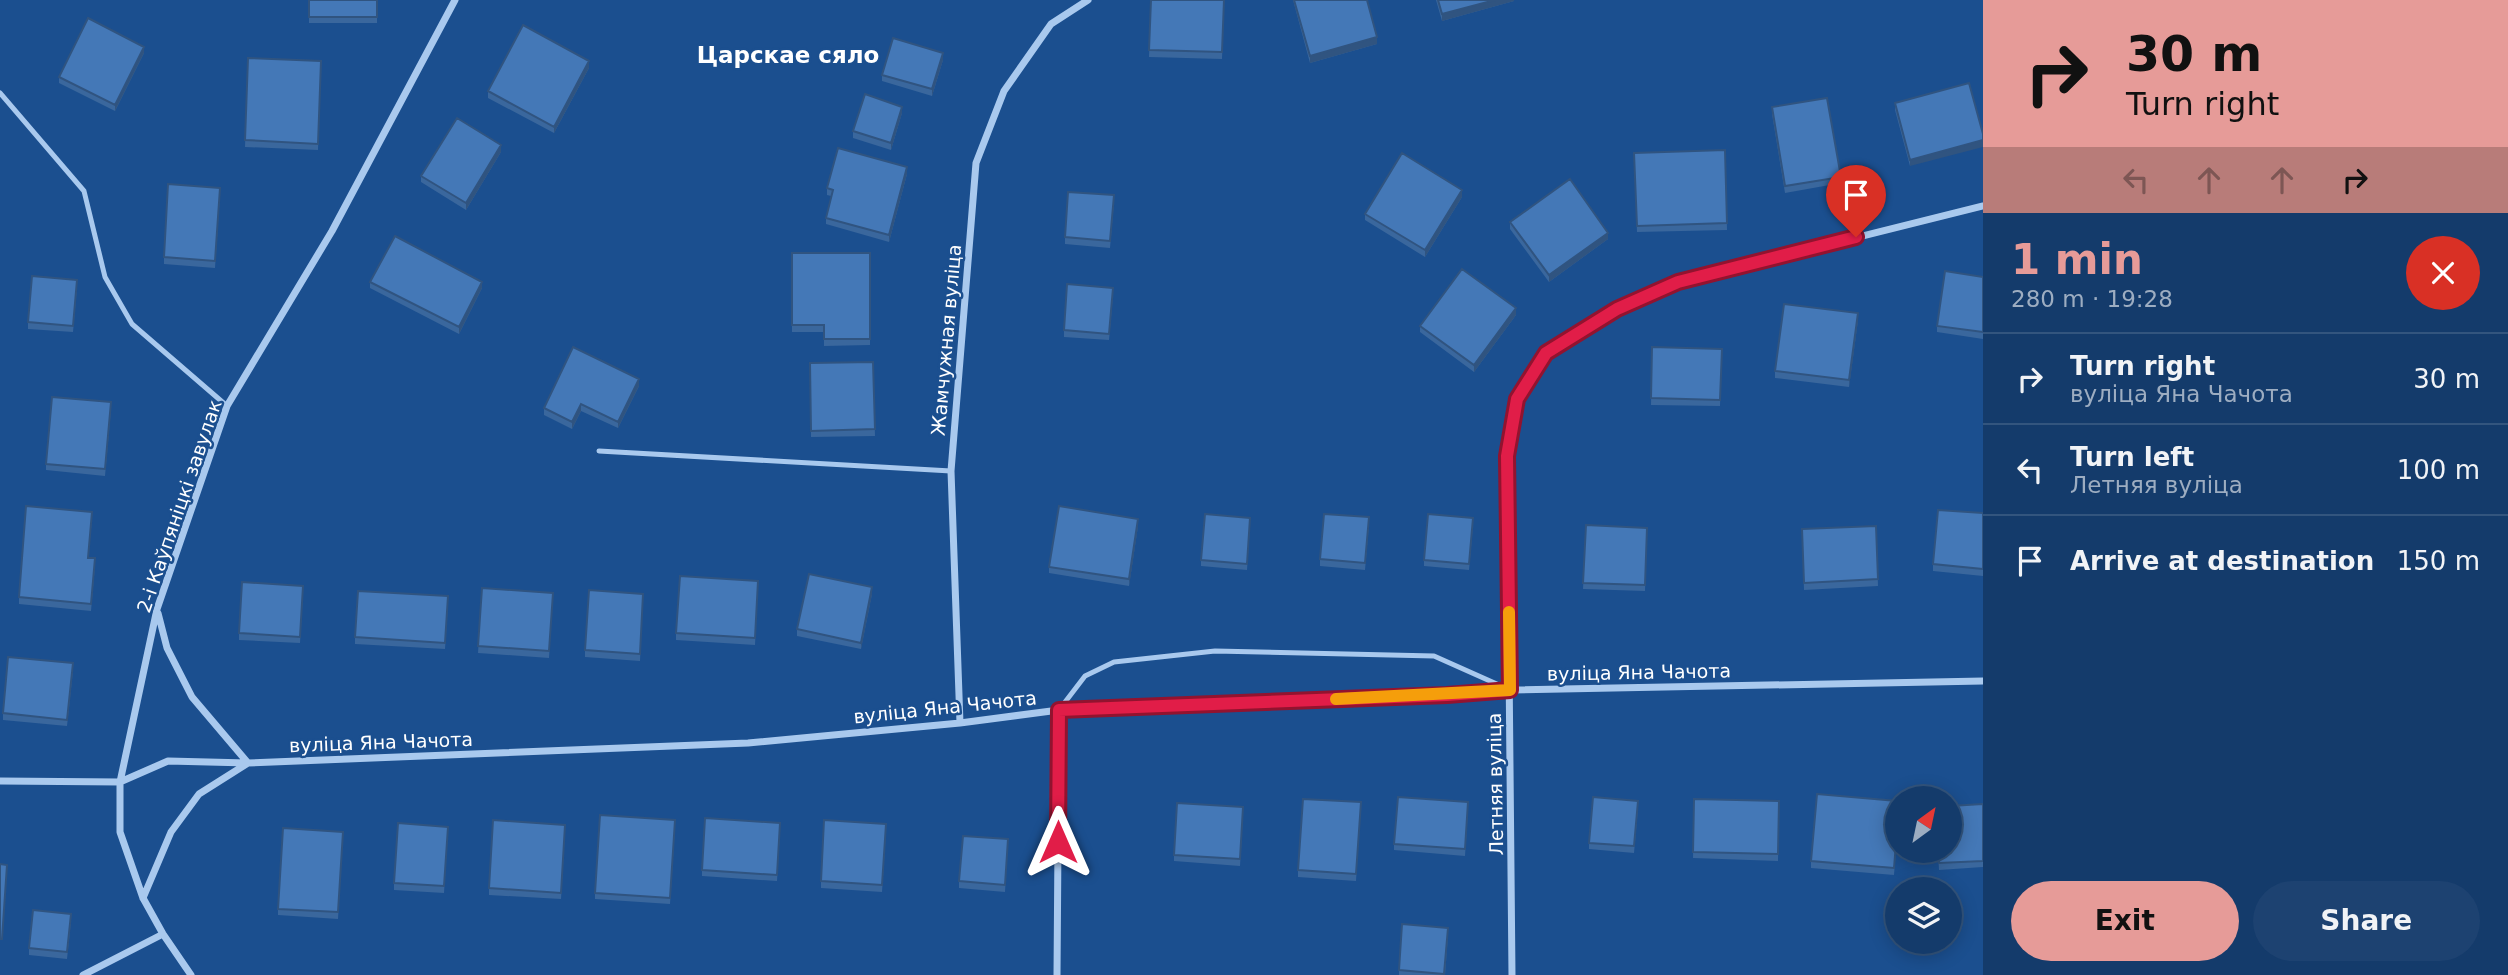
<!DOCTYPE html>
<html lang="en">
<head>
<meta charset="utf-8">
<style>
	:root { --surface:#143b6b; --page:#1d4271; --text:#f1f3f6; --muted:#9dadc1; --line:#33557e; --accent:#e69b98 }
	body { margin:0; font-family:"DejaVu Sans",sans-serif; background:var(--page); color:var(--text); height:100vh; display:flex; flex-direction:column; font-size:26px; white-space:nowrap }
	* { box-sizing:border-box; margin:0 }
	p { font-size:23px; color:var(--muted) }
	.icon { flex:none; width:38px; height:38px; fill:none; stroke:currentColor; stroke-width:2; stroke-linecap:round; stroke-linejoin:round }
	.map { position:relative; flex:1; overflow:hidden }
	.drawer { display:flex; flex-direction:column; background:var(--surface); width:525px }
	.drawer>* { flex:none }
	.top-card { background:#e69b98; color:#111; overflow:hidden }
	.needle { width:46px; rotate:33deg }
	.controls { position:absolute; left:1885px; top:786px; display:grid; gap:14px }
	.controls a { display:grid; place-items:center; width:77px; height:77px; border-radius:50%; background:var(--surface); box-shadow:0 4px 18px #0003,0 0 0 2px var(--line); font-size:35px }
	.pin { position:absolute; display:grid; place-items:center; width:60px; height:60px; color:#fff; margin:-72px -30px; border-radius:50% 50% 50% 0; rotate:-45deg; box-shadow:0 0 7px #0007 }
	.pin .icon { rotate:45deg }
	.me { position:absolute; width:77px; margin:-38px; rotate:0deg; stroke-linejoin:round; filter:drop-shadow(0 0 5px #0008) }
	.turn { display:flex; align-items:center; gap:24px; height:147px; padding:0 28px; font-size:32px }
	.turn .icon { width:91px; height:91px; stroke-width:2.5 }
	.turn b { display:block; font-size:49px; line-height:60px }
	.lanes { display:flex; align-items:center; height:66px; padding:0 28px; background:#0003; justify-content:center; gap:35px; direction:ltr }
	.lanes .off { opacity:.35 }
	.round { display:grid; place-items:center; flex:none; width:74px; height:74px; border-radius:37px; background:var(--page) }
	.headline { display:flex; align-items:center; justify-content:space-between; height:119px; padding:0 28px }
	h1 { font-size:42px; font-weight:700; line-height:52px; color:var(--accent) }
	.primary-button { display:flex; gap:14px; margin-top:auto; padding:14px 28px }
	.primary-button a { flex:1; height:80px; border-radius:42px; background:var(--accent); color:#111; font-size:28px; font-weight:700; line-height:80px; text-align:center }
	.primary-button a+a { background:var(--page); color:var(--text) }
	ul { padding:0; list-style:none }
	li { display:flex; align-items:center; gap:21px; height:91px; padding:0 28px; border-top:2px solid var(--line) }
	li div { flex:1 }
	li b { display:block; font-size:26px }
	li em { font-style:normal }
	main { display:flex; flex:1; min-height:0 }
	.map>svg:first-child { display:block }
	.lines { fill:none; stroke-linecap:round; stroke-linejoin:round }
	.lane { stroke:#a9c9ee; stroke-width:5 }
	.street { stroke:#a9c9ee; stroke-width:7 }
	.wall { fill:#3a679d }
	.shaded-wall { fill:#305480 }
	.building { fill:#4478b7; stroke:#305480; stroke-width:2 }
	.route-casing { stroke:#92132f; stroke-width:18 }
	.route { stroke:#e11d48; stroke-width:12 }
	.slow { stroke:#f59e0b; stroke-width:12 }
	.labels { text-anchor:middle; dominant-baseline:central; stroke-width:5; stroke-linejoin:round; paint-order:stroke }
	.street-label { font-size:19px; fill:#fff; stroke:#1b4f8f }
	.quarter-label { font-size:23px; font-weight:bold; fill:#fff; stroke:#1b4f8f }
</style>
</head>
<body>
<main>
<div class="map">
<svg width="1983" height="975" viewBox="0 0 1983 975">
	<rect width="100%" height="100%" fill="#1b4f8f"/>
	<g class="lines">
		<path class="lane" d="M0 93 84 191 105 277 132 324 227 406
			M599 451 951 471
			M1059 710 1085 676 1114 662 1215 651 1434 656 1508 689"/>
		<path class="street" d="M960 723 951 471 976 163 1004 91 1051 24 1088 0
			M0 781 120 782 168 761 248 763 748 743 960 723 1059 710 1447 695 1510 690 1983 681
			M143 898 171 832 199 794 248 763 192 697 167 648 158 613
			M83 975 163 934
			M191 975 163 934 143 898 120 832V782L157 609 227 406 332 231 455 0
			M1057 975 1059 710
			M1512 975 1507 456 1517 399 1546 353 1617 309 1678 282 1983 206"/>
	</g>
	<path class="wall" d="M309 0H377V23H309Z
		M1151 0H1224L1222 59 1149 57Z
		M1293 0H1367L1377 44 1310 63Z
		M1436 0H1514V1L1442 21Z
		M144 53 115 111 59 83V77Z
		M248 58 321 61 318 150 245 147Z
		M943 60 932 96 882 81V75Z
		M589 68 554 133 488 98V91Z
		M1969 83 1910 166 1895 110V103Z
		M1772 107 1841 177V183L1785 193 1772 114Z
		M902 113 891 150 853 138V131Z
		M1725 150 1727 230 1637 232 1634 153Z
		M501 152 466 210 421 182V176Z
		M907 174 889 242 826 224V218L831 196 827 195V188Z
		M220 194 215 268 164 264V257Z
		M1462 197 1425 257 1365 220V214Z
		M1114 202 1110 248 1065 244V237Z
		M1510 222 1608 239 1549 282 1510 229Z
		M792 253H870V345L824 346V332H792Z
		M1983 277V339L1937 332V326Z
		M370 282 482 288 459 334 370 288Z
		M77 287 73 332 28 329V322Z
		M1113 295 1109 340 1064 337V330Z
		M1516 315 1474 372 1420 332V326Z
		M1858 320 1849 387 1775 378V371Z
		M1652 347 1722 349 1720 406 1651 405Z
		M873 362 875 436 811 437 810 363Z
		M639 386 618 428 581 411 572 429 544 415V408Z
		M111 409 105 476 46 470V464Z
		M1983 513V576L1933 571V564Z
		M92 519 88 558 95 565 91 611 19 604V597Z
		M1369 524 1365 570 1320 566V559Z
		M1250 525 1247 570 1201 566V560Z
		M1473 525 1469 570 1424 566V560Z
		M1586 525 1647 528 1645 591 1583 589Z
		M1138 526 1129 586 1049 573V567Z
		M1876 526 1878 586 1804 590 1802 529Z
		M758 581 755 645 676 640V633Z
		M482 588 553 593 549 658 478 653Z
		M303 592 300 643 239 640V633Z
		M643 594 640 661 585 657V650Z
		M872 594 861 649 797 636V629Z
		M448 603 445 649 355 644V637Z
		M73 670 67 726 3 720V713Z
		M1694 799 1779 801 1778 861 1693 858Z
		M1361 802 1356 881 1298 877V870Z
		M1983 804V867L1939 870 1938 850Z
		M1638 808 1634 853 1589 849V843Z
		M1468 809 1465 856 1394 850V844Z
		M1243 814 1240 866 1174 861V855Z
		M448 827 444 893 394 890V883Z
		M675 827 670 904 595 899V893Z
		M780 830 777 881 702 876V870Z
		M565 831 561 899 489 895V888Z
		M886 831 882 892 821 888V881Z
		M343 832 338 919 278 915V909Z
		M1897 837 1894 875 1811 868V861Z
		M1008 839 1005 892 959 888V881Z
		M71 921 67 959 29 955V948Z
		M1448 935 1445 975H1399V970Z"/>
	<path class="shaded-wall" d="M1495 0H1514V1L1442 21V14Z
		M1377 37V44L1310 63V56Z
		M144 47V53L115 111V105Z
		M943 53V60L932 96V89Z
		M589 61V68L554 133V127Z
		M902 107V113L891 150V143Z
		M1983 140V147L1910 166V160Z
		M501 145V152L466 210V203Z
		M907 167V174L889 242V235Z
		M1462 190V197L1425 257V250Z
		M1608 233V239L1549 282V275Z
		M482 282V288L459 334V327Z
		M1516 308V315L1474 372V365Z
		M1858 313V320L1849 387V380Z
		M639 379V386L618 428V422Z
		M581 404V411L572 429V422Z
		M1138 519V526L1129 586V579Z
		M872 587V594L861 649V643Z"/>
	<path class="building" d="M309 0H377V17H309Z
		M1151 0H1224L1222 52 1149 50Z
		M1294 0H1367L1377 37 1310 56Z
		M1438 0H1495L1442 14Z
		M88 18 144 47 115 105 59 77Z
		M523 25 589 61 554 127 488 91Z
		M893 38 943 53 932 89 882 75Z
		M248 58 321 61 318 144 245 140Z
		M1969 83 1983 134V140L1910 160 1895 103Z
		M865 94 902 107 891 143 853 131Z
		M1827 98 1841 177 1785 186 1772 107Z
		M457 118 501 145 466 203 421 176Z
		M838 148 907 167 889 235 826 218 833 190 827 188Z
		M1725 150 1727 223 1637 226 1634 153Z
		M1402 153 1462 190 1425 250 1365 214Z
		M1570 179 1608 233 1549 275 1510 222Z
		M168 184 220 188 215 261 164 257Z
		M1068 192 1114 195 1110 241 1065 237Z
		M395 236 482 282 459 327 370 282Z
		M792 253H870V339H824V325H792Z
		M1462 269 1516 308 1474 365 1420 326Z
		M1945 271 1983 277V332L1937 326Z
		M32 276 77 280 73 326 28 322Z
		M1067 284 1113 288 1109 334 1064 330Z
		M1784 304 1858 313 1849 380 1775 371Z
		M573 347 639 379 618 422 581 404 572 422 544 408Z
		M1652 347 1722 349 1720 400 1651 398Z
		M873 362 875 429 811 431 810 363Z
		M52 397 111 402 105 469 46 464Z
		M26 506 92 512 88 558H95L91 604 19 597Z
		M1059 506 1138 519 1129 579 1049 567Z
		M1938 510 1983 513V569L1933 564Z
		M1205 514 1250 518 1247 564 1201 560Z
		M1324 514 1369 517 1365 563 1320 559Z
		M1428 514 1473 518 1469 564 1424 560Z
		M1586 525 1647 528 1645 585 1583 583Z
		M1876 526 1878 579 1804 583 1802 529Z
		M809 574 872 587 861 643 797 629Z
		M680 576 758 581 755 638 676 633Z
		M242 582 303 586 300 637 239 633Z
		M482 588 553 593 549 651 478 646Z
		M589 590 643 594 640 654 585 650Z
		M358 591 448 596 445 643 355 637Z
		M8 657 73 663 67 720 3 713Z
		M1817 794 1897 801V831L1894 868 1811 861Z
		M1398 797 1468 802 1465 849 1394 844Z
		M1593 797 1638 801 1634 846 1589 843Z
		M1303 799 1361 802 1356 874 1298 870Z
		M1694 799 1779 801 1778 854 1693 852Z
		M1177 803 1243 807 1240 859 1174 855Z
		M1983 804V861L1939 863V850H1950V806Z
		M600 815 675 820 670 898 595 893Z
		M705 818 780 823 777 875 702 870Z
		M493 820 565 825 561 893 489 888Z
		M824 820 886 824 882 885 821 881Z
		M398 823 448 827 444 886 394 883Z
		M283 828 343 832 338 912 278 909Z
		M963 836 1008 839 1005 885 959 881Z
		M0 864 7 865 2 939H0Z
		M33 910 71 914 67 952 29 948Z
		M1402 924 1448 928 1444 974 1399 970Z"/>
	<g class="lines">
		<g class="route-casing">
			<path id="route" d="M1058 842 1059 710 1447 695 1510 690 1507 456 1517 399 1546 353 1617 309 1678 282 1856 237"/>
		</g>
		<use href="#route" class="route"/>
		<path class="slow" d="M1336 699 1510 690 1509 612"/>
	</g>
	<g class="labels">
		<g class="street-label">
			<text transform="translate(946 340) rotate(-85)">Жамчужная вуліца</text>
			<text transform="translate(179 506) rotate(-71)">2-і Каўпяніцкі завулак</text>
			<text transform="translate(1639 672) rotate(-1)">вуліца Яна Чачота</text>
			<text transform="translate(945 707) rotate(-6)">вуліца Яна Чачота</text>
			<text transform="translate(381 742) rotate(-2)">вуліца Яна Чачота</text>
			<text transform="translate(1495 784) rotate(-91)">Летняя вуліца</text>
		</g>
		<g class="quarter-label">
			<text x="788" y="55">Царскае сяло</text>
		</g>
	</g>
</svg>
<div class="controls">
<a><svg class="needle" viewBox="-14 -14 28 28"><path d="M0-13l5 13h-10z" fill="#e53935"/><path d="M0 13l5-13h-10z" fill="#9dadc1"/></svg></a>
<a><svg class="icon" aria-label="layers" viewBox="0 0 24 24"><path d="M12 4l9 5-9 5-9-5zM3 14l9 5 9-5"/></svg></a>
</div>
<div class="pin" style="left:1856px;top:237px;background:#d93025"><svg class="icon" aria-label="arrive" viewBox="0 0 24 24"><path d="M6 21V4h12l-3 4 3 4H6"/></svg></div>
<svg class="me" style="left:1058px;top:842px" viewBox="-20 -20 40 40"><path d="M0-17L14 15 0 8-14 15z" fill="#e11d48" stroke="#fff" stroke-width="4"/></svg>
</div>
<section class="drawer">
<div class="top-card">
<div class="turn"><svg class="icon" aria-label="right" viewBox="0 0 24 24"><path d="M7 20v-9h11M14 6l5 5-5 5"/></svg><div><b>30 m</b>Turn right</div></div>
<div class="lanes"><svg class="icon off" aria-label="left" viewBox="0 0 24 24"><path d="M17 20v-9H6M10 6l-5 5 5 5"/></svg><svg class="icon off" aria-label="ahead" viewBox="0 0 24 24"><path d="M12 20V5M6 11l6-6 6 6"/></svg><svg class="icon off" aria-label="ahead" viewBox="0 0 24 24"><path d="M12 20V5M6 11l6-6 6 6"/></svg><svg class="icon" aria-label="right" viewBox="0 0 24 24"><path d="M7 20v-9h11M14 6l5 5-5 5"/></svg></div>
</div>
<div class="headline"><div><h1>1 min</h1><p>280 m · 19:28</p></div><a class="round" style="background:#d93025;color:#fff"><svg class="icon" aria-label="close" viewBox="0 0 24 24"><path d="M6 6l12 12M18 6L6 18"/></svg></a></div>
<ul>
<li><svg class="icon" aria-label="right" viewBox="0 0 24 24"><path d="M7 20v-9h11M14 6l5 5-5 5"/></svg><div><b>Turn right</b><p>вуліца Яна Чачота</p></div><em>30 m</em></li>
<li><svg class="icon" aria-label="left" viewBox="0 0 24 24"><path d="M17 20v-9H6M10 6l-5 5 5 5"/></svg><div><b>Turn left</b><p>Летняя вуліца</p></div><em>100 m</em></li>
<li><svg class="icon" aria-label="arrive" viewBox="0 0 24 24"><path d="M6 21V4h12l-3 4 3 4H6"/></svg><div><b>Arrive at destination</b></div><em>150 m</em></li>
</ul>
<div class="primary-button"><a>Exit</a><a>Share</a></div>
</section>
</main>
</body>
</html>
